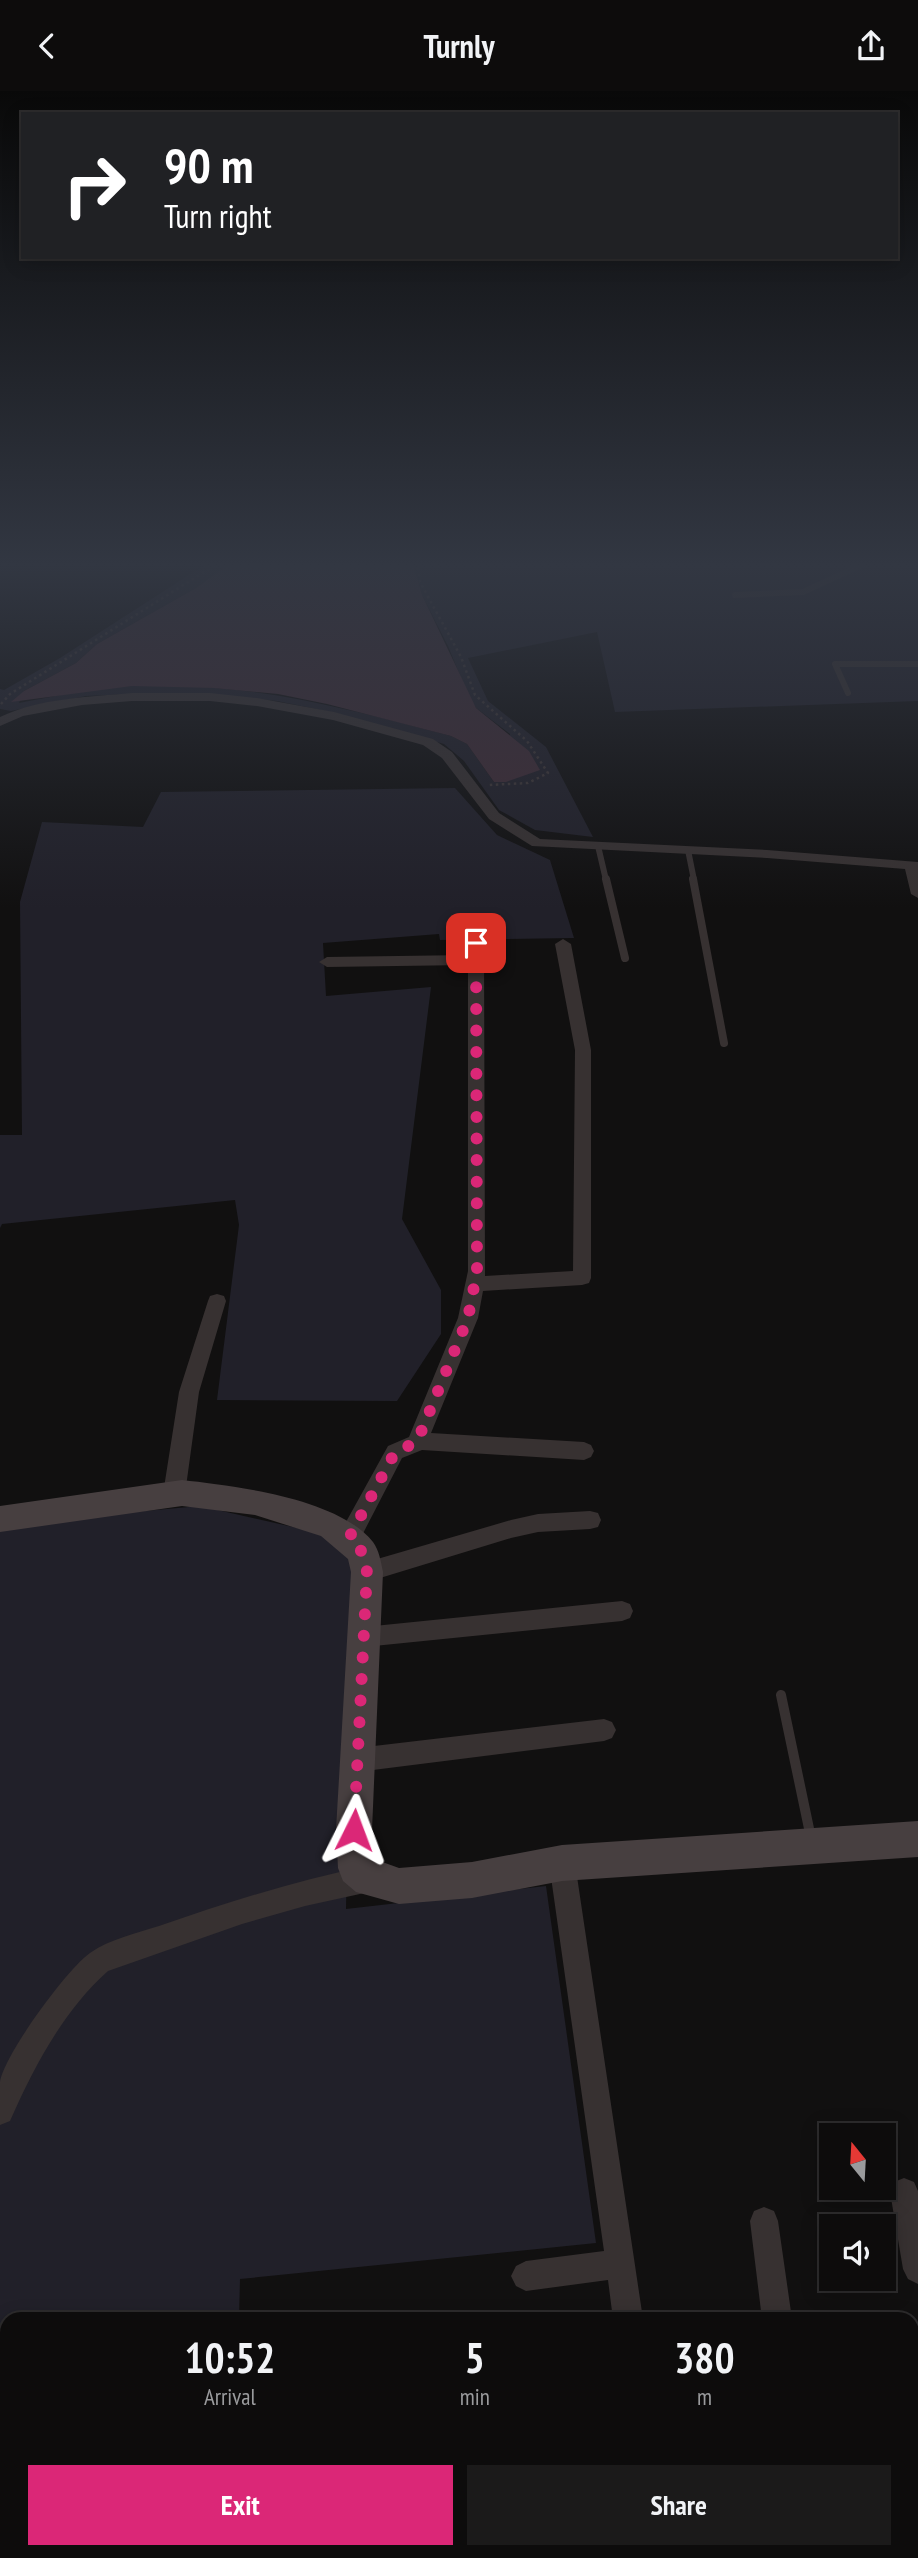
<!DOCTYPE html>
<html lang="en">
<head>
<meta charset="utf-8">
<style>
	:root { --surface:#0d0c0c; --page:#1b1a1a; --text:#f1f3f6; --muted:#9a9b9d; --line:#2d2c2d; --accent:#db2777 }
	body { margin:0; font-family:"PT Sans Narrow",sans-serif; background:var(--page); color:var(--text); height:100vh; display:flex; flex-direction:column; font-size:26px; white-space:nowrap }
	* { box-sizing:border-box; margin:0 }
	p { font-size:23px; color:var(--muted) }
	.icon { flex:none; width:38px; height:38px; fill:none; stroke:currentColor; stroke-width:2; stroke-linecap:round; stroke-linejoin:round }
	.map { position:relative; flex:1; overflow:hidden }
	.panel { position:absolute; left:0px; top:2221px; width:919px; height:247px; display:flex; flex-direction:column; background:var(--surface); border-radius:21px 21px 0 0; box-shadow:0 4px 18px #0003,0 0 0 2px var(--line) }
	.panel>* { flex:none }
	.guide { position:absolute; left:21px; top:21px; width:877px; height:147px; border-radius:0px; box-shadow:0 4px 18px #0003,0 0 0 2px var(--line); background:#202124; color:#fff; overflow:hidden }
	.needle { width:46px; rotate:342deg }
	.tools { position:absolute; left:819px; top:2032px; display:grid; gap:14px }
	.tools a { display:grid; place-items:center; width:77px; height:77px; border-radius:0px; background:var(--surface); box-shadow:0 4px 18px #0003,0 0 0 2px var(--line); font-size:35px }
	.pin { position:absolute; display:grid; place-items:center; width:60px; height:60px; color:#fff; margin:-30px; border-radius:14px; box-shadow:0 4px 10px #0006 }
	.me { position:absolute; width:77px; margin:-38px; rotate:3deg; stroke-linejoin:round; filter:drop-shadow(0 0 5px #0008) }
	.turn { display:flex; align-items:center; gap:24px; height:147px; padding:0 28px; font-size:32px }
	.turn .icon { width:91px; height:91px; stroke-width:2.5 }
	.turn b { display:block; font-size:49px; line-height:60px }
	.eta { display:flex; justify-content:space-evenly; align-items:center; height:119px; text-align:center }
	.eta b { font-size:42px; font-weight:700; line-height:49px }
	.cta { display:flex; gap:14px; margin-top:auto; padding:14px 28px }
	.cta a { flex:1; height:80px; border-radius:0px; background:var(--accent); color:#fff; font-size:28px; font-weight:700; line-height:80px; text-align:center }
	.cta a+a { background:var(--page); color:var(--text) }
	header { display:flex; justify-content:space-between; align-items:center; height:91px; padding:0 28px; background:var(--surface); font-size:32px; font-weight:700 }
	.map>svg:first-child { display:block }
	.green { fill:#212029 }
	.water { fill:#3f2c36 }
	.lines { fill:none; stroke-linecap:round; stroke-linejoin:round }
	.path { stroke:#3e3738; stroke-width:2.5; stroke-dasharray:2.5 3.5; stroke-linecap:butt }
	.lane-far2 { stroke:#373131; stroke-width:6 }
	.lane-far1 { stroke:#373131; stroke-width:8 }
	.lane { stroke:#373131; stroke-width:10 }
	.street { fill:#373131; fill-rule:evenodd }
	.secondary { fill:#473f40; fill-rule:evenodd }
	.route { stroke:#db2777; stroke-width:12; stroke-dasharray:0 21.6 }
</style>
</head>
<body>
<header><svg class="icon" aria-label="back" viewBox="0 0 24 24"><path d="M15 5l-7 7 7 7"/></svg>Turnly<svg class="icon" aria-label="share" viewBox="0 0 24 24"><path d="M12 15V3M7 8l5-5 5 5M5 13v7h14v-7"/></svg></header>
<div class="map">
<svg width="918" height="2467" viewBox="0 0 918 2467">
	<rect width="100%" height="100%" fill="#111010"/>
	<path class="green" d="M209 471H232L196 497 97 553 76 572 24 600 19 612C56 605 92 597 130 595 240 589 346 617 451 645L467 653 494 691 510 643 476 617 468 604 448 555 422 504 413 471H918V610L615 621 597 541 468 567 488 610 546 656 593 746 535 739 499 719 464 670 444 653 331 621 277 610 211 603H132L86 605 11 620 0 618V598L4 599 60 567Z
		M455 697 497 744 550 769 574 847 440 849 439 843 323 852 326 905 431 896 402 1128 441 1199V1243L397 1310 217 1309 239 1134 235 1109 2 1133 0 1137V1044H22L20 811 42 731 143 736 161 701Z
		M200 1415 324 1443 353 1465 346 1818 546 1795 596 2152 240 2188 239 2228H7V2460L59 2461 58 2467H0V1433Z"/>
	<path class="water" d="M232 471H413L422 504 476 617 529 660 540 679 506 691H494L467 653 451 645 327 613 278 603 214 597 132 595 11 611 24 600 76 572 97 553 196 497Z"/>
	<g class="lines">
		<path class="path" d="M417 471 420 491 461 566 475 604 527 650 548 682 528 692 489 694
			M1 613 10 603 220 471"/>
		<path class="lane-far2" d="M735 504 803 501 868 471
			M848 602 835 573H918
			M598 755 606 789
			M688 759 694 789"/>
		<path class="lane-far1" d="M606 788 625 867
			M693 788 724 952"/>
		<path class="lane" d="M781 1604 811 1747"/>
		<path class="street" d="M132 602H210L257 607 334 621 433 648 452 661 499 722 540 748 767 759 918 771V807L911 803 905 778 767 767 532 755 489 728 442 667 423 654 333 629 257 615 210 610H132L82 614 23 625 0 635V626C40 607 89 606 132 602Z
			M476 847 484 852 485 1185 573 1180 575 959 555 853 563 848 571 853 591 959V1187L589 1192 582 1194 483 1200 478 1227 431 1342 584 1351 591 1354 594 1360 591 1366 584 1369 422 1359 402 1367 357 1454 349 1456 341 1454 338 1447 341 1440 388 1355 409 1346 458 1227 468 1180V874L327 876 319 871 327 866 468 864V852Z
			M217 1203 224 1205 226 1210 199 1301 185 1403 181 1409 174 1412 167 1409 163 1403 179 1301 208 1210 210 1205Z
			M590 1420 598 1422 601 1429 598 1436 590 1438 538 1441 511 1447 367 1491 359 1488 356 1481 359 1474 367 1471 511 1429 538 1423Z
			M622 1510 630 1513 633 1520 630 1527 622 1530 364 1556 356 1553 353 1546 356 1539 364 1536Z
			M604 1628 612 1631 616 1639 612 1647 604 1650 357 1681 349 1677 345 1669 349 1661 357 1657Z
			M562 1759 571 1763 575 1772 643 2228H613L608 2189 526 2200 516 2195 511 2185 516 2175 526 2170 604 2160 549 1772 553 1763Z
			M369 1775 378 1779 382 1788 378 1797 369 1801 305 1815 242 1833 108 1880C63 1920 34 1976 10 2030L0 2034C0 2020 0 2005 0 1991 4 1964 67 1878 90 1862 110 1848 137 1842 159 1835 228 1811 297 1789 369 1775Z
			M904 2087 914 2091 918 2100V2193L908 2188 903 2178 890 2101 894 2091Z
			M764 2116 774 2120 778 2130 792 2228H762L750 2130 754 2120Z
			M912 2273H918V2303H912Z
			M649 2460H681L682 2467H650Z
			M794 2460H826L827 2467H795Z"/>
		<path class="secondary" d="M182 1389C235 1395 338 1407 373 1451 379 1459 381 1471 383 1481L372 1739 374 1768 399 1777 472 1771 562 1754 918 1730V1766L562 1790 472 1807 399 1813 356 1801 343 1790 338 1777 336 1739 351 1481 348 1468 321 1445 255 1424 182 1415 0 1441V1415Z"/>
	</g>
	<linearGradient id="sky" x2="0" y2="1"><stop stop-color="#090909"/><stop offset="0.58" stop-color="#323742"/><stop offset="1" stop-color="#323742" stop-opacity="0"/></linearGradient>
	<rect width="918" height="817" fill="url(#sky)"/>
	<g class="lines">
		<path class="route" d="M354 1739 367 1481 363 1462 349 1447 395 1361 417 1351 468 1227 477 1180 476 852"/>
	</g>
</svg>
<div class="tools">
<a><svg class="needle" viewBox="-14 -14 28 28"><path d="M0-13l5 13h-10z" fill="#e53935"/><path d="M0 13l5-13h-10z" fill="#9a9b9d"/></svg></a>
<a><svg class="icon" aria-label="sound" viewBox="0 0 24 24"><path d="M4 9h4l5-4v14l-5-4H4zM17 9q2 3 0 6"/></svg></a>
</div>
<div class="pin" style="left:476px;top:852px;background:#d93025"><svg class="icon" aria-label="arrive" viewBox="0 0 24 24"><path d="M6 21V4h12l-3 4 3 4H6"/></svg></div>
<svg class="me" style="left:354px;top:1739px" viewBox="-20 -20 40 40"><path d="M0-17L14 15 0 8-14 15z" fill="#db2777" stroke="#fff" stroke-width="4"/></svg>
<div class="guide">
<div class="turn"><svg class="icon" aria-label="right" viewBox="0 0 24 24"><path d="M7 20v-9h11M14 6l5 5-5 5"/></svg><div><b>90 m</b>Turn right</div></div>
</div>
<section class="panel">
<div class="eta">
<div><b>10:52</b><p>Arrival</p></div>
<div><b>5</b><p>min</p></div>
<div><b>380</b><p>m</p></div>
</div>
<div class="cta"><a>Exit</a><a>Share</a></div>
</section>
</div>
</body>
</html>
